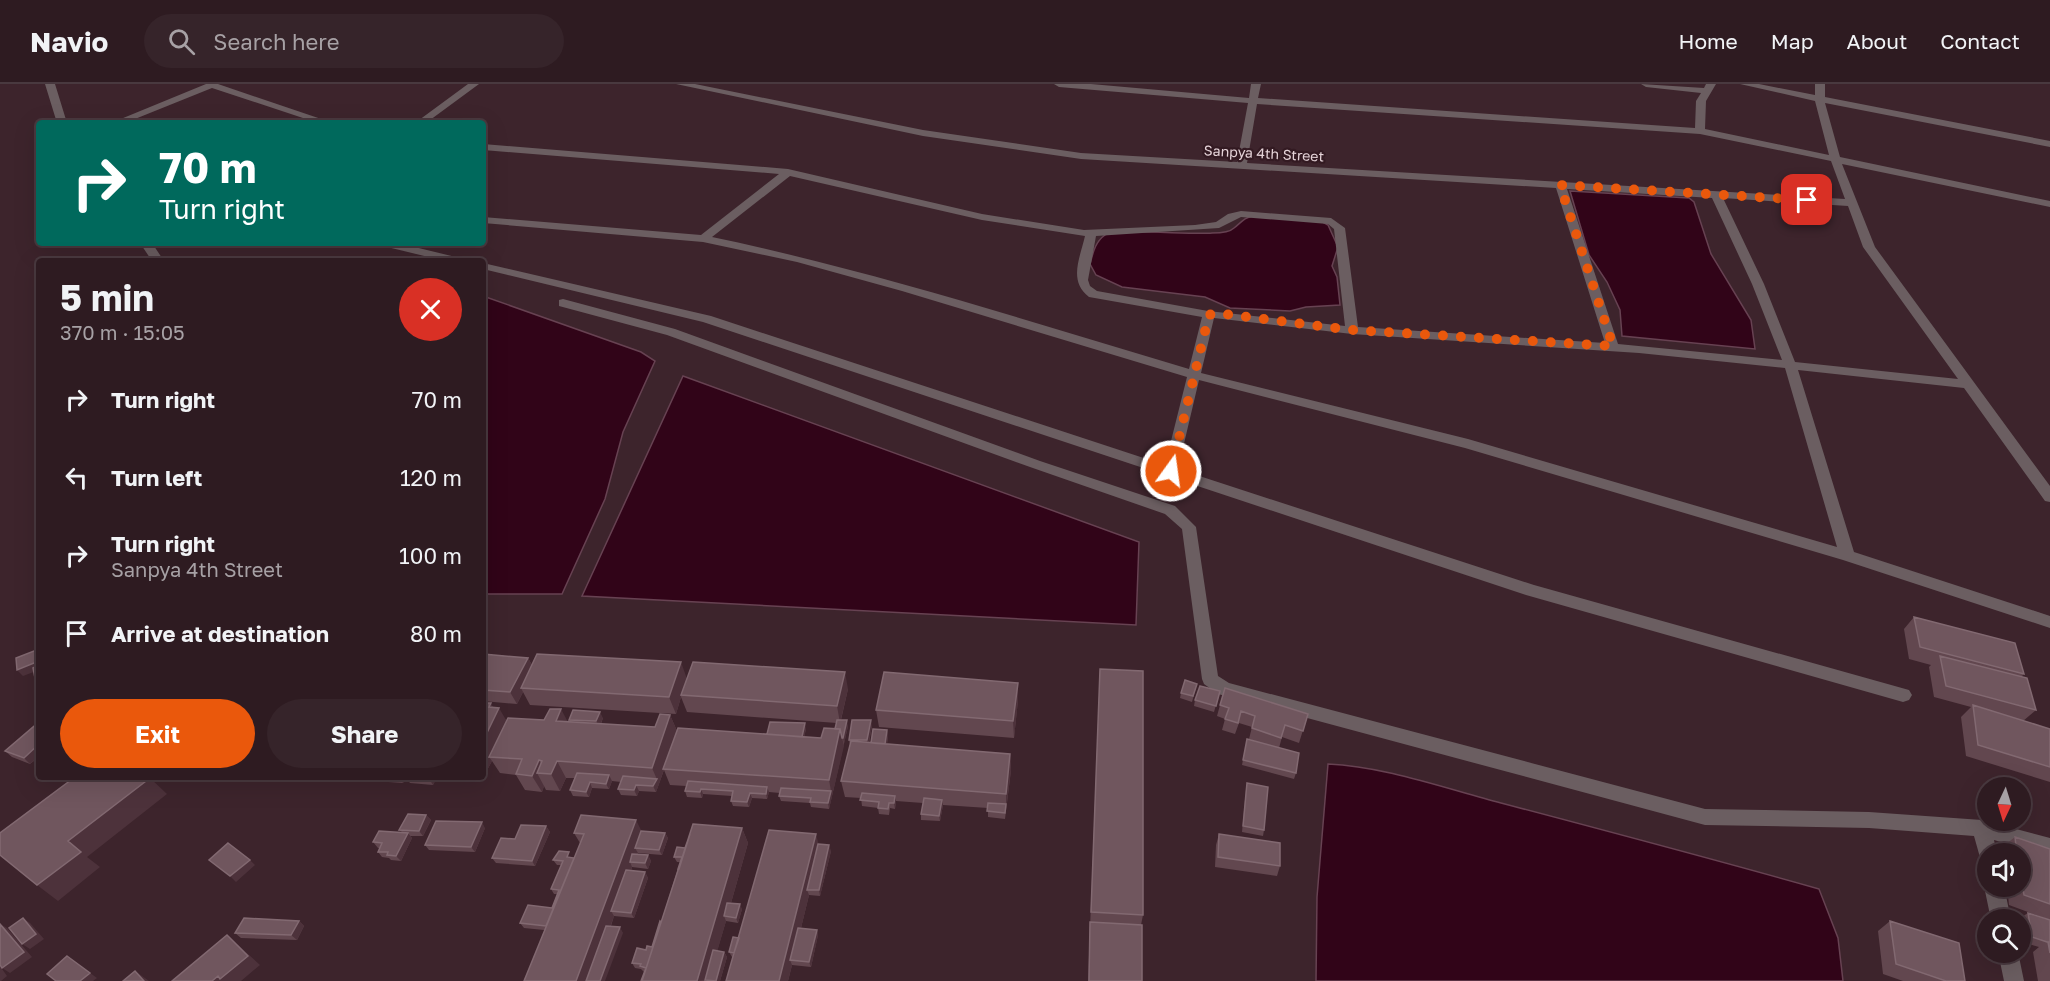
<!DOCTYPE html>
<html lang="en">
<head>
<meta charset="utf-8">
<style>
	:root { --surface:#2e1b21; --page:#36242a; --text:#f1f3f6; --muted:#a7a1a5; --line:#49393f; --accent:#ea580c }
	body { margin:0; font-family:"Golos Text",sans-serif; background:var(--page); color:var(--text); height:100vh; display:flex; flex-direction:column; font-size:22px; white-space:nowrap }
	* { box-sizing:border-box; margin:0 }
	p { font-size:20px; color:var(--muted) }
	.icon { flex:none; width:33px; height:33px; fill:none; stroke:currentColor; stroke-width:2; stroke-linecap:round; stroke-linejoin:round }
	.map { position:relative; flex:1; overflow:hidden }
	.details { position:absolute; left:36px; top:174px; width:450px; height:522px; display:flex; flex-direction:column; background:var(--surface); border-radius:6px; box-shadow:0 6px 24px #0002,0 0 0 2px var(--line) }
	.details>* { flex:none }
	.top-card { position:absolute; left:36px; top:36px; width:450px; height:126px; border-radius:6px; box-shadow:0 6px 24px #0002,0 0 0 2px var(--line); background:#00695c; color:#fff; overflow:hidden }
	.needle { width:39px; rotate:184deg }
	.buttons { position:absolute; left:1977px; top:693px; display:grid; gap:12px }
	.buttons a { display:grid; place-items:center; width:54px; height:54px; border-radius:50%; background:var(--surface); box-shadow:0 6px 24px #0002,0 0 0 2px var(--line); font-size:30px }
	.pin { position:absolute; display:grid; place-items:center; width:51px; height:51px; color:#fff; margin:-26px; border-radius:12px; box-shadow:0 3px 9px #0006 }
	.me { position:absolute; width:66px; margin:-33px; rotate:14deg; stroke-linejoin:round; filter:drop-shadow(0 0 4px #0008) }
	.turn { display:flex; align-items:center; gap:21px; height:126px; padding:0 24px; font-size:27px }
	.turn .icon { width:78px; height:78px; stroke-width:2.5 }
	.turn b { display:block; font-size:42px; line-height:51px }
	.round { display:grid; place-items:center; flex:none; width:63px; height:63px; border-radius:32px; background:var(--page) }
	.summary { display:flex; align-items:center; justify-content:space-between; height:102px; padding:0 24px }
	h1 { font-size:36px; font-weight:700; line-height:45px }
	.action { display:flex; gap:12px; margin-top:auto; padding:12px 24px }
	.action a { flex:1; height:69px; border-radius:36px; background:var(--accent); color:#fff; font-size:24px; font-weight:700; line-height:69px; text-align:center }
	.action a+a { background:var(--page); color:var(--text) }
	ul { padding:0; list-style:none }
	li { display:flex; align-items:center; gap:18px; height:78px; padding:0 24px }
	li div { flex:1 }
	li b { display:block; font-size:22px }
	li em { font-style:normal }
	header { display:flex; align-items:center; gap:36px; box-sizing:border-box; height:84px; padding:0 30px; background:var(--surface); border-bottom:2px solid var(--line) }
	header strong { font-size:28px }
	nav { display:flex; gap:33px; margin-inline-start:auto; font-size:21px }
	.search { width:420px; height:54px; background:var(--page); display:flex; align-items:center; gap:15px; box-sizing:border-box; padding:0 21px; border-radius:33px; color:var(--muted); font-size:22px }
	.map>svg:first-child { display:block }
	.water { fill:#310418; stroke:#674252; stroke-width:1.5 }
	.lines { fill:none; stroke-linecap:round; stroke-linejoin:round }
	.minor { fill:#6b5e61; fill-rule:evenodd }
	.wall { fill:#62474f }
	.shaded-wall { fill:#4d323b }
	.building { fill:#70565e; stroke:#826971; stroke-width:1.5 }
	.route { stroke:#ea580c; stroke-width:10; stroke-dasharray:0 18 }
	.labels { text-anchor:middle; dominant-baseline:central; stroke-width:4.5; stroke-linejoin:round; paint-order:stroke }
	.far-street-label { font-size:14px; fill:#e5d3d8; stroke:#331a22 }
</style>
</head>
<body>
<header>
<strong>Navio</strong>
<div class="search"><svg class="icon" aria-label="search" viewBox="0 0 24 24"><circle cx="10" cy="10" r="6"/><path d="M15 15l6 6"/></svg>Search here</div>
<nav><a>Home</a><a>Map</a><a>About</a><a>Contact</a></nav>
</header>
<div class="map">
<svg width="2050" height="897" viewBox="0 0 2050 897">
	<rect width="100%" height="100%" fill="#3d242c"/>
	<path class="water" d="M1570 107 1689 114 1694 118 1711 170 1751 236 1755 265 1622 252 1620 226 1607 198 1589 171Z
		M1253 132 1321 137 1328 141 1338 163 1332 182 1337 193 1340 221 1306 223 1290 227 1230 224 1205 213 1122 203 1096 191 1090 180C1093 169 1095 158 1105 151 1115 144 1192 151 1212 149 1219 149 1230 148 1234 144 1242 138 1243 134 1253 132Z
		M483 212 641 268 655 277 623 348 605 415 562 510H483Z
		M683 292 1139 458 1136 541 582 512Z
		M1328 680C1383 682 1447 705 1501 719 1607 747 1713 775 1819 805L1838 854 1843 897H1316L1317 813Z"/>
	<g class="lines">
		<path class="minor" d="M45 0H55L67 39H57Z
			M206 0H218L333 39H318L212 4 125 39H111Z
			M468 0H479L426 39H415Z
			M676 0H695L923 46 1081 69 1237 78 1248 19 1059 3 1054 0H1091L1249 14 1251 0H1261L1258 14 1695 44 1696 17 1701 9 1646 3 1641 0 1704 4 1706 0H1716L1706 17 1705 45 1829 71 1815 17 1740 0H1759L1815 11V0H1825V13L2050 57V63L1825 19 1840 73 2050 117V123L1842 80 1875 163 2050 402V418L2045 417 1964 304 1798 286 1854 468 2050 532V544L1843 476 1465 364 1199 296 1178 385 1534 501 1909 606 1912 611 1909 616 1903 618 1526 511 703 238 483 185V179L711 232 1165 381 1187 293 902 207 797 178 703 158 483 139V133L701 151 779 90 483 66V60L788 85 982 130 1084 146 1195 141 1216 138 1228 130 1241 127 1331 134 1345 144 1358 243 1605 259 1556 104 1081 75 923 52ZM1257 20 1700 50 1831 77 1845 115 1247 79ZM790 92 982 136 1085 152C1080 174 1068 197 1089 213L1202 233 1189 285C1031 238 874 187 712 153ZM1567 105 1712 114 1752 200 1782 276 1618 260ZM1723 114 1848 122 1863 163 1958 295 1795 278 1764 200ZM1241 133 1328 140 1334 145 1345 242 1208 227 1097 207 1090 202 1088 196 1096 152 1219 144ZM1214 234 1352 250 1639 269 1785 284 1837 463 1468 355 1201 289Z
			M140 159H152L164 177H152Z
			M377 159H398L464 175 466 177H445L379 161Z
			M563 215 675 245 1040 377 1175 422 1196 443 1218 592 1229 599 1705 725 1869 728 1982 736 2050 754V772L1994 756 1997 770H1988V780L1981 777 1974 752 1869 744 1705 741 1218 610 1204 600 1202 595 1182 445 1165 430 1030 383 667 251 559 222V216Z
			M1988 795V802H2004L2011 836H1991L1984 802Z
			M1998 868H2018L2024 897H2004Z"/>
	</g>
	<path class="wall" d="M1914 533 2024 590 2021 593 2036 626 2023 637 2050 645V698L1966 672 1961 633 1971 623 1934 613 1929 583 1931 581 1909 575 1904 545Z
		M483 570 528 574 532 581 687 594 848 605 841 636 848 642 829 725 811 723 810 719 781 717 779 712 780 709 769 708 767 715 752 714 749 723 733 722 731 717 732 712 703 710 702 714 687 713 685 707 686 702 670 701 664 686 656 708 639 707 637 712 621 711 618 705 621 698 612 697 609 705 592 704 589 713 573 712 570 706 575 694H566L560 707 546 706 544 702 542 708 525 706 516 691 500 689 492 677 486 688H483V619L493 623 506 636 570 638 569 636 603 634 601 640 655 643 670 631 677 647 767 650 806 645 804 653 821 654 835 645 837 639 687 628 681 613 676 630 530 621 523 608 517 620 483 617Z
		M1100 585 1143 831 1141 841 1142 897H1088Z
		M1197 600 1192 618 1180 614 1181 609Z
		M1220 607 1214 628 1194 622 1195 616Z
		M1018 616 1014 654 879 643 876 626Z
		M1220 621 1308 630 1299 659 1282 653 1279 664 1296 689 1294 695 1242 681 1247 655 1258 658 1249 655 1252 643 1239 639 1235 650 1222 646 1225 635 1217 632Z
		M39 638V673L30 680 12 673 5 667Z
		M872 642 869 659H871L887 646 888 652 887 660 1010 670 1011 686 1005 735 988 733V724L943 721 940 737 921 736V730L923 719 896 717 895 725 890 724 889 731 879 730 878 724 862 722 861 714 845 713 841 697 850 661 849 656Z
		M320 693H345L343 696 321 694Z
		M384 693H437L433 701 410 699 406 694 403 699 388 698Z
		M1247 699 1264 746 1263 752 1242 748 1246 705Z
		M426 731 431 736 423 752H410L412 754 401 777 391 776 389 774 382 773 378 768 380 764H378L373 758 402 748 399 746Z
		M546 742 550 748 535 782 496 779 492 774 515 755Z
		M485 744 475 768 429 766 425 761Z
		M742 744 748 759 731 819 742 825 738 839 726 837 717 867 724 868 727 873 720 897H641L644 888 641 885 635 884 632 879 646 866 652 863 661 838 680 778H677L674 773 685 764Z
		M641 747 665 749 668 754 662 771 638 769 637 771H648L651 777 648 785 632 783 631 787 645 788 648 794 634 834 614 832 611 842 623 849 544 846 524 844 520 839 552 824 557 810H554L551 805 561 781H557L553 776 574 774 580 759 574 749Z
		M1219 750 1280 782 1277 792 1215 783 1216 761Z
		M2015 753 2050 765V836L2009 821 2007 802H2020V770H2002L2001 764Z
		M818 760 831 767 820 812 809 811 801 844 817 846 818 851 811 883 792 881 788 897 732 873 729 868 739 854Z
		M2028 829 2050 836V897H2038L2033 868 2039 863 2025 859 2020 834Z
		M299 837 304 842 297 856 241 854 235 849Z
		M1890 837 1965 897H1903L1883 890 1878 847Z"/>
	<path class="shaded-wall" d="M528 574 534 585 521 604 523 608 517 620 510 608Z
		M39 577V586L23 592 17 586Z
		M681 578 687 595 681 611V613L676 630 669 613Z
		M845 588 848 605 840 639 837 622Z
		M1018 599V616L1014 654 1013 637Z
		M491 619 496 629 499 624 509 641 489 673 492 677 486 688 483 684V657L489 623Z
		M561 625 570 642 556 637Z
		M600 628 603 634 599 643 596 637Z
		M670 631 677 647 659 700 652 684Z
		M847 636 848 642 844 660 843 654Z
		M871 636 872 642 868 662 867 656Z
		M805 639 806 645 802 664 800 659Z
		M840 645 844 662 829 725 828 719 831 707 829 696Z
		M887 646 888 652 885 674 884 668Z
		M39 660V671L36 670 39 672 30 680 24 674Z
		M1010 670 1011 686 1006 726V710Z
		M539 676 546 690 537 689 544 702 542 708 532 692Z
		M557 677 566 694 560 707 551 690Z
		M609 691 612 697 609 705 606 700Z
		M398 693H405L406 694 403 699Z
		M428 693H437L433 701Z
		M150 694 167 710 87 773 100 783 58 817 37 801 68 757Z
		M657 695 659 700 656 708 653 702Z
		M590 698 592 704 589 713 586 708Z
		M636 701 639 707 637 712 634 706Z
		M767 703 769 708 767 715 766 710Z
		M701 705 703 710 702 714 700 708Z
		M750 709 752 714 749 723 747 718Z
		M895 712 896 717 895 725 894 719Z
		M942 716 943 721 940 737 939 732Z
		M426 731 431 736 423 752 419 747Z
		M636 736 644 752 635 764 638 769 634 779 630 778 632 783 616 828 611 827 614 832 591 897H576Z
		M482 738 485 744 475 768 471 763Z
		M546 742 550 748 535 782 532 777Z
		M742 744 748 759 727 833 724 832 726 837 709 896 697 897Z
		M408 749 412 754 401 777 396 772Z
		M665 749 668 754 662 771 659 766Z
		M816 750 820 766 807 806 809 811 793 877 790 876 792 881 788 897H779Z
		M829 761 831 767 820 812 819 806Z
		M648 771 651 777 648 785 645 779Z
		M250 776 255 781 236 798 230 792Z
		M645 788 648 794 634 834 631 829Z
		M740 820 742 825 738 839 736 834Z
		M23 834 30 839 44 855 30 865 22 860Z
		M299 837 304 842 297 856 291 851Z
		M0 840 7 844 32 873 10 889 2 884Z
		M620 843 623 849 605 897H600Z
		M817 846 818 851 811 883 809 878Z
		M227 851 260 881 241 897H212Z
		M724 868 727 873 720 897H716Z
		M67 872 97 894 93 897H80Z
		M0 882 7 892 1 897H0Z
		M135 887 149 897H144Z"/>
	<path class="building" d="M1914 533 2015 559 2024 590 1920 563Z
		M39 565V577L17 586 16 574Z
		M483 570 528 574 510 608 483 606Z
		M537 570 681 578 669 613 521 604Z
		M1940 572 2027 594 2036 626 1946 602Z
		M693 578 845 588 837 622 681 611Z
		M39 581V593L35 594 33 584Z
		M1100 585 1143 587V831L1091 828Z
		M884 588 1018 599 1013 637 876 626Z
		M1185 596 1197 600 1193 612 1181 609Z
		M1200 602 1220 607 1216 622 1195 616Z
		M1225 604 1308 630 1303 647 1285 641 1281 654 1252 644 1255 632 1241 627 1238 639 1225 635 1229 624 1220 621Z
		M483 619H491L489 623 499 624 483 657Z
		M1973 621 2050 645V683L1978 661Z
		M550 625H561L556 637 655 643 660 630 670 631 652 684 557 677 551 690 537 689 542 677 539 676 532 692 516 690 522 675 489 673 508 634 544 636Z
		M573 626 600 628 596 637 569 636Z
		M837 636H847L843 654H842L840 645H835Z
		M852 636H871L867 656H849Z
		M39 638V660L24 674 5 667Z
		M770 638 805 639 802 653 767 650Z
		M678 644 821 654 824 644 840 645 829 696 663 685Z
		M873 645 887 646 885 660 871 659Z
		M1247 655 1299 669 1296 689 1243 676Z
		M851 657 1010 670 1006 710 841 697Z
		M577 689 609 691 606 700 590 698 586 708 570 706Z
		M623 692 657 695 653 702 636 701 634 706 618 705Z
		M75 693 150 694 68 757 81 768 37 801 0 771V749Z
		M688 697 767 703 766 710 750 709 747 718 731 717 733 707 701 705 700 708 685 707Z
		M1247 699 1268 703 1264 746 1243 742Z
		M781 704 831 707 828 719 810 718 811 714 779 712Z
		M862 709 895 712 894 719H889L888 725 878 724 879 718 860 716Z
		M924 714 942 716 939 732 921 730Z
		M988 719 1006 720 1005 729 987 727Z
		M408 730 426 731 419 747 399 746Z
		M581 731 636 736 576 897H524L584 750 574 749Z
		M436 737 482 738 471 763 425 761Z
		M693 740 742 744 697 897H642Z
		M521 741 546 742 532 777 492 774 501 754 515 755Z
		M769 746 816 750 779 897H726Z
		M379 747 408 749 396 772 387 771 388 768H378L382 759 373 758Z
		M641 747 665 749 659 766 635 764Z
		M690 750 679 785H678L682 773H674L677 763 685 764Z
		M1219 750 1280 759V782L1218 773Z
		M2015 753 2050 765V820L2024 811 2020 790V770H2017Z
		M228 759 250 776 230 792 209 776Z
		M818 760 829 761 819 806H807Z
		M559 767 569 768 567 773 574 774 546 842 520 839 528 821 552 824 559 806 551 805 563 777 553 776Z
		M632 770 648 771 645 779 630 778Z
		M626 786 645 788 631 829 611 827Z
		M727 819 740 820 736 834 724 832Z
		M2028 829 2050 836V858H2047L2032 853Z
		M23 834 36 850 22 860 9 844Z
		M244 834 299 837 291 851 235 849Z
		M660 837 661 838 642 897H641L646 884 640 882 641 880 632 879 637 864 646 866 647 862 652 863Z
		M1890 837 1959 859 1965 897H1946L1896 880Z
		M1090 838 1142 841V897H1089Z
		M0 840 24 868 2 884 0 881Z
		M606 842 620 843 600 897H586Z
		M798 844 817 846 809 878 790 876Z
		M227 851 248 872 220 895 218 892 212 897H172Z
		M733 853 739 854 734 869 729 868Z
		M2048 858H2050V869Z
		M713 866 724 868 716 897 705 896Z
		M67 872 90 889 80 897H56L47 890Z
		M135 887 144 897H123Z"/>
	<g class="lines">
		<path class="route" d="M1171 387 1209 231 1216 229 1352 246 1613 262 1560 101 1807 116"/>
	</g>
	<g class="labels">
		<g class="far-street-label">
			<text transform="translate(1264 69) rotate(3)">Sanpya 4th Street</text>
		</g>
	</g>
</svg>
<div class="buttons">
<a><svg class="needle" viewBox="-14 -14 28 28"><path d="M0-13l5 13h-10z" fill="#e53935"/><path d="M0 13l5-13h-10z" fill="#a7a1a5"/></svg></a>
<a><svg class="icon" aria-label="sound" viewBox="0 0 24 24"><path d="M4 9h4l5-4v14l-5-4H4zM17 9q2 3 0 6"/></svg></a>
<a><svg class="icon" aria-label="search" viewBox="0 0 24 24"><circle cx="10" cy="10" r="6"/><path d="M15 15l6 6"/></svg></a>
</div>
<div class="pin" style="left:1807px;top:116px;background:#d93025"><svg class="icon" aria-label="arrive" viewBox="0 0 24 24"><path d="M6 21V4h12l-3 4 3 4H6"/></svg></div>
<svg class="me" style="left:1171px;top:387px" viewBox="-20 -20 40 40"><circle r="17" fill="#ea580c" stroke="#fff" stroke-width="3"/><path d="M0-11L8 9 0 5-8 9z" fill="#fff"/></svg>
<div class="top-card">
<div class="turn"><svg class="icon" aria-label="right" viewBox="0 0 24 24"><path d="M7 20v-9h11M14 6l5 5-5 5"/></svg><div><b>70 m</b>Turn right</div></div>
</div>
<section class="details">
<div class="summary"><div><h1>5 min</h1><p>370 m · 15:05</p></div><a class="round" style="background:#d93025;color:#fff"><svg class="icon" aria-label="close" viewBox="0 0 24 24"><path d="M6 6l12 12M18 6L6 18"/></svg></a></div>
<ul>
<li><svg class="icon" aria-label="right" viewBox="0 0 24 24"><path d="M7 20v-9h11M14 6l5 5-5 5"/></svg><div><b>Turn right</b></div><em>70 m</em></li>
<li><svg class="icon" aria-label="left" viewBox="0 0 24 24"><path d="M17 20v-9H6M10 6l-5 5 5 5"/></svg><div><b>Turn left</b></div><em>120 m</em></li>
<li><svg class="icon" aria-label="right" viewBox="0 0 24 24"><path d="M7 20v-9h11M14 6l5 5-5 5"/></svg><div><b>Turn right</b><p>Sanpya 4th Street</p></div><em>100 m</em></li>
<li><svg class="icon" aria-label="arrive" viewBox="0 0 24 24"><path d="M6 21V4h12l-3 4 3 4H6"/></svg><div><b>Arrive at destination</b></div><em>80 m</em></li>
</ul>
<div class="action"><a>Exit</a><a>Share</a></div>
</section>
</div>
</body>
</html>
